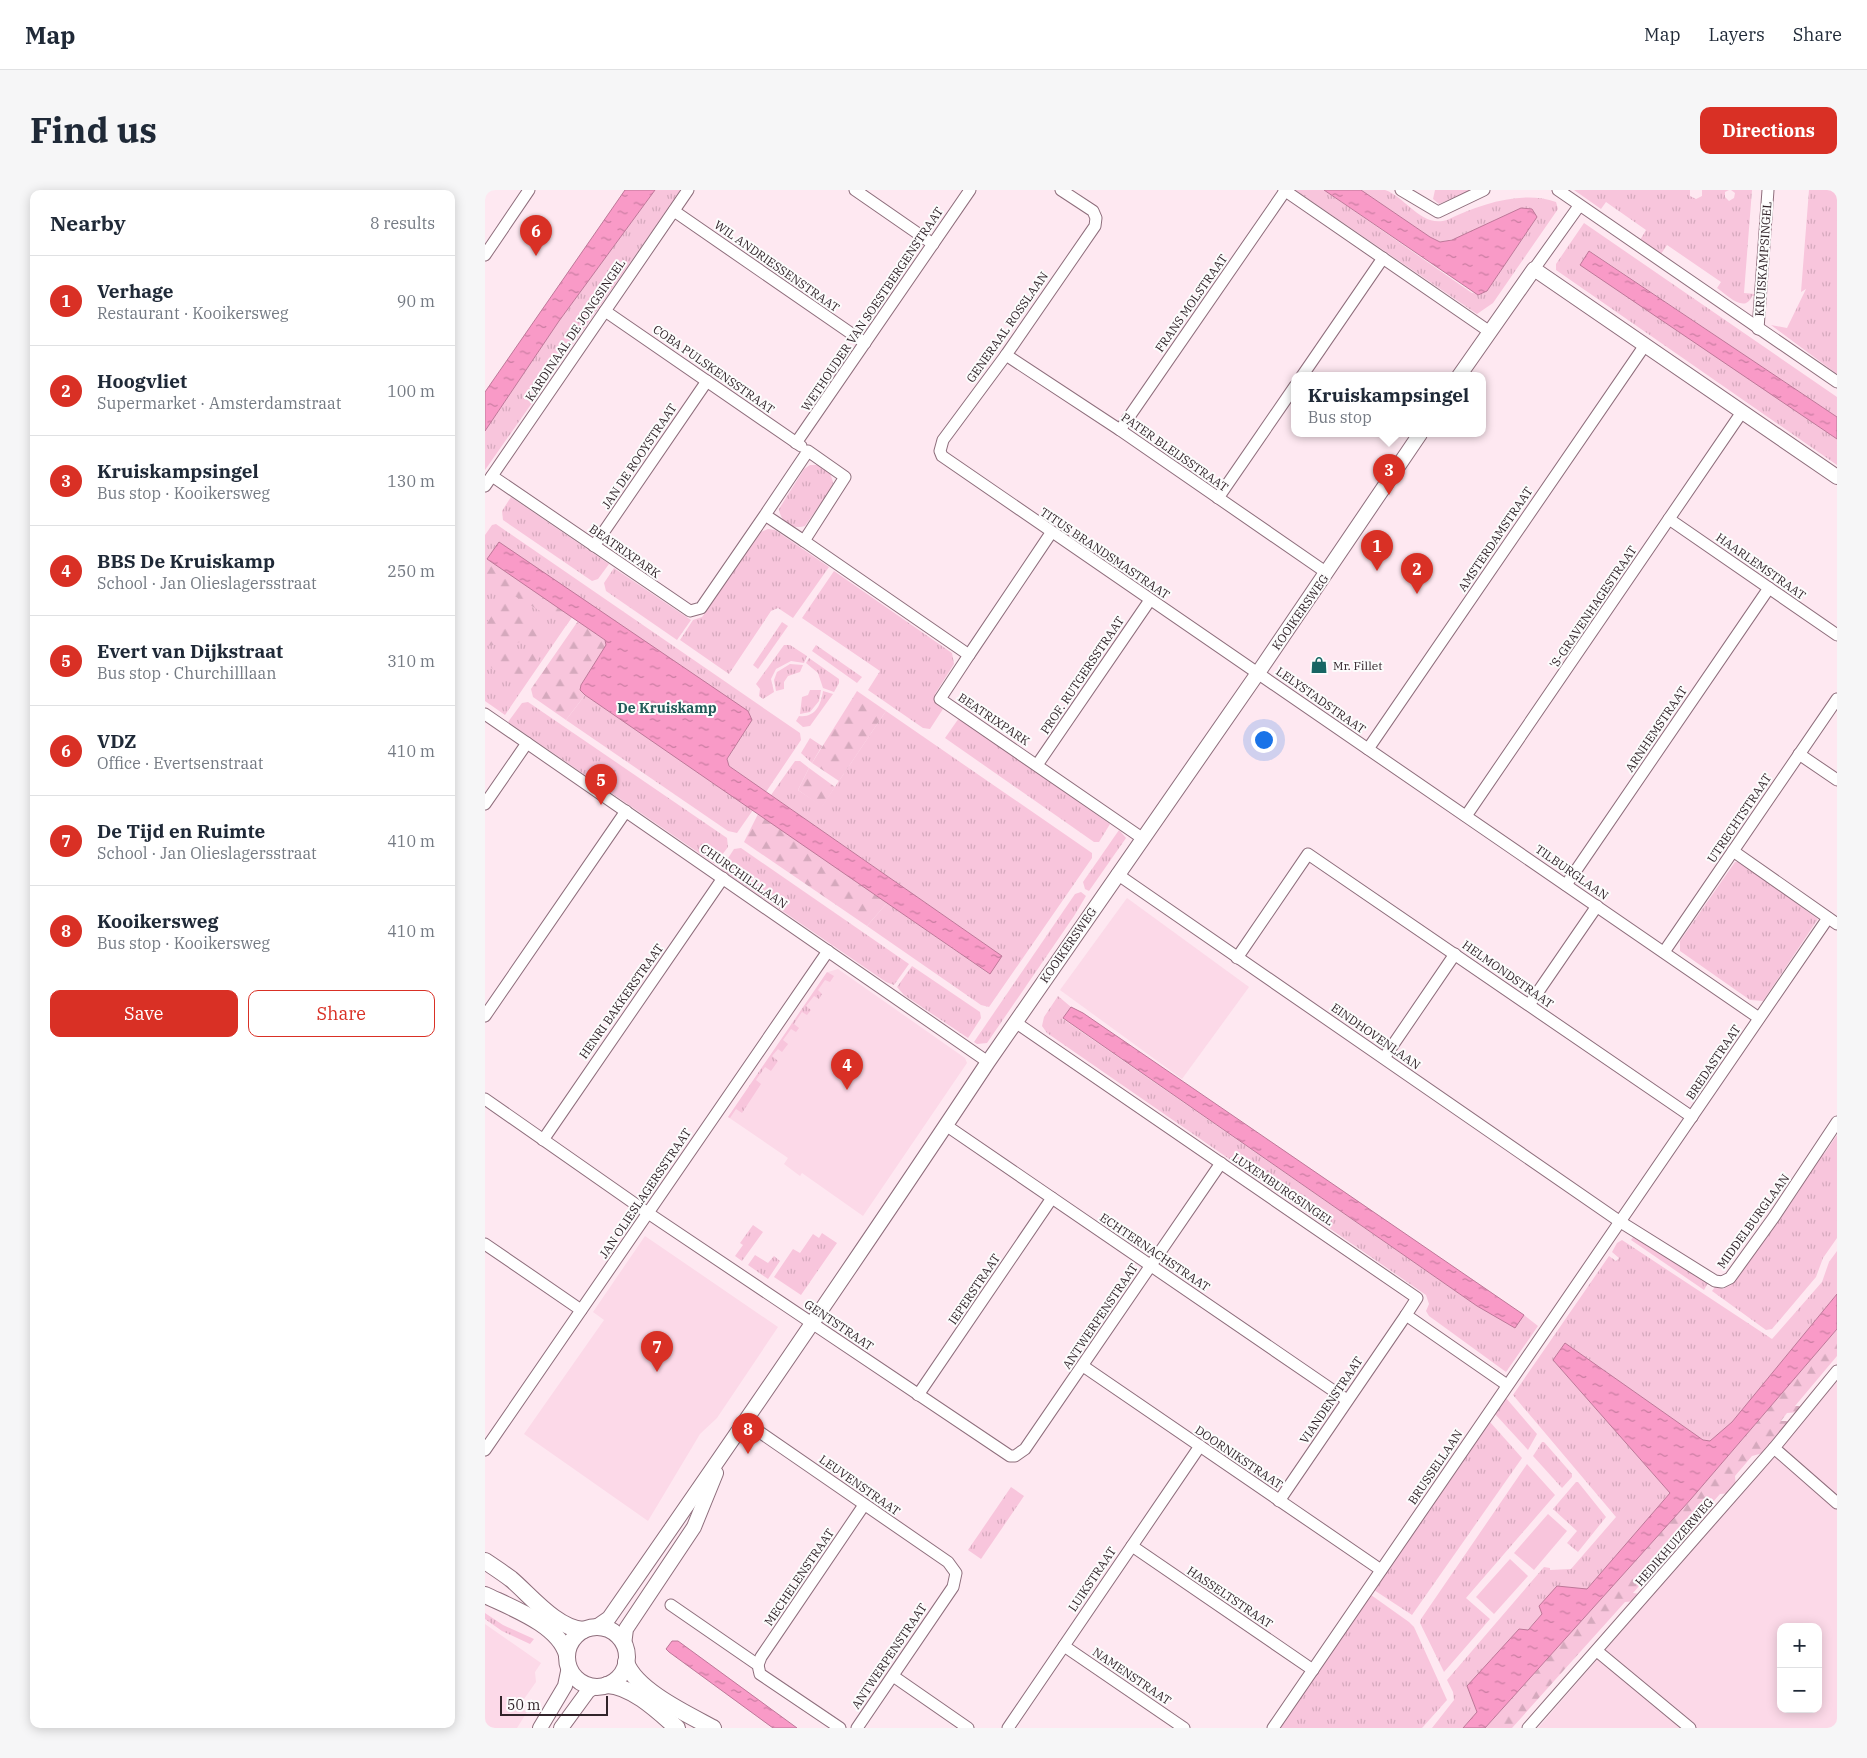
<!DOCTYPE html>
<meta charset="utf-8">
<style>
:root{--surface:#fff;--page:#f6f6f7;--text:#1f2937;--muted:#747a83;--line:#e0e1e3;--accent:#d93025}
body{margin:0;font-family:"IBM Plex Serif",serif;background:var(--page);color:var(--text)}
.controls{position:absolute;right:15px;bottom:15px;display:grid;overflow:hidden;border-radius:10px;box-shadow:0 2px 12px #0003}
.controls button{width:45px;height:45px;display:grid;place-items:center;padding:0;border:0;border-bottom:1px solid var(--line);background:var(--surface);color:var(--text);font:25px sans-serif}
.scale{position:absolute;left:15px;bottom:12px;width:108px;box-sizing:border-box;padding-left:5px;border:2px solid #31242a;border-top:0;font-size:14px;line-height:18px;white-space:nowrap;color:#31242a;-webkit-text-stroke:4px #fcfcfc;paint-order:stroke}
.you{position:absolute;left:778px;top:549px;width:18px;height:18px;margin:-12px;border:4px solid #fff;border-radius:50%;background:#1a73e8;box-shadow:0 0 0 8px #1a73e833}
.badge{display:grid;place-items:center;width:32px;height:32px;border-radius:50%;background:var(--accent);color:#fff;font-size:16px;font-weight:700}
.pin{position:absolute;translate:-50% -41px;filter:drop-shadow(0 1px 2px #0008)}
.pin::after{content:'';position:absolute;top:26px;width:18px;height:15px;background:inherit;clip-path:polygon(0 0,100% 0,50% 100%)}
.popup{position:absolute;left:806px;top:182px;width:195px;height:65px;box-sizing:border-box;display:grid;place-content:center;border-radius:10px;background:var(--surface);filter:drop-shadow(0 1px 4px #0005);font-size:16px;white-space:nowrap;color:var(--muted)}
.popup b{font-size:19px;color:var(--text)}
.popup::after{content:'';position:absolute;left:50%;top:100%;margin-left:-10px;border:10px solid transparent;border-top-color:var(--surface)}
.list{margin:0;padding:0;list-style:none}
h2{display:flex;justify-content:space-between;align-items:center;height:65px;margin:0;padding:0 20px;font-size:21px}
h2 small{font-size:16px;font-weight:400;color:var(--muted)}
.list li{display:grid;grid-template-columns:32px 1fr auto;gap:15px;align-items:center;box-sizing:border-box;height:90px;padding:0 20px;border-top:1px solid var(--line)}
.list b{display:block;font-size:19px;white-space:nowrap}
.list p{margin:0;font-size:16px;white-space:nowrap;color:var(--muted)}
.list em{font-size:16px;font-style:normal;color:var(--muted)}
.actions{display:flex;gap:10px;padding:15px 20px}
.actions a{flex:1;padding:11px 0;border:1px solid var(--accent);border-radius:10px;text-align:center;font-size:18px;color:var(--accent)}
.actions .main{background:var(--accent);color:#fff}
.map{position:relative;flex:none;width:1352px;height:1538px;overflow:hidden;border-radius:10px}
header{display:flex;align-items:center;gap:30px;box-sizing:border-box;height:70px;padding:0 25px;background:var(--surface);border-bottom:1px solid var(--line)}
header strong{font-size:24px}
nav{display:flex;gap:28px;margin-inline-start:auto;font-size:18px}
.intro{display:flex;align-items:center;justify-content:space-between;box-sizing:border-box;height:120px;padding:0 30px}
h1{margin:0;font-size:35px}
.button{padding:12px 22px;border-radius:10px;background:var(--accent);color:#fff;font-size:18px;font-weight:700}
main{display:flex;gap:30px;padding:0 30px}
aside{flex:1;background:var(--surface);border-radius:10px;box-shadow:0 2px 12px #0003}
.map>svg:first-child{display:block}
.built{fill:#fcd9e8;fill-rule:evenodd}
.grass{fill:url(#grass-tufts)}
.forest{fill:url(#forest-firs)}
.pitch{fill:#f8c5dc}
.water{fill:url(#water-ripples);stroke:#bd7798}
.lines{fill:none;stroke-linecap:round;stroke-linejoin:round}
.minor-casing{stroke:#8e6e7c;stroke-width:13}
.tertiary-casing{stroke:#8e6e7c;stroke-width:16}
.secondary-casing{stroke:#8e6e7c;stroke-width:18}
.minor{stroke:#fff;stroke-width:11}
.tertiary{stroke:#fff;stroke-width:14}
.secondary{stroke:#fff;stroke-width:16}
.labels{text-anchor:middle;dominant-baseline:central;stroke-width:4;stroke-linejoin:round;paint-order:stroke}
.street-label{font-size:12px;fill:#31242a;stroke:#fcfcfc}
.poi-label{font-size:12px;fill:#31242a;stroke:#fcfcfc;text-anchor:start}
.neighbourhood-label{font-size:14px;font-weight:bold;fill:#205b58;stroke:#fcfcfc}
</style>
<header>
<strong>Map</strong>
<nav><a>Map</a><a>Layers</a><a>Share</a></nav>
</header>
<div class="intro"><h1>Find us</h1><a class="button">Directions</a></div>
<main>
<aside>
<h2>Nearby<small>8 results</small></h2>
<ul class="list">
<li><span class="badge">1</span><div><b>Verhage</b><p>Restaurant · Kooikersweg</p></div><em>90 m</em></li>
<li><span class="badge">2</span><div><b>Hoogvliet</b><p>Supermarket · Amsterdamstraat</p></div><em>100 m</em></li>
<li><span class="badge">3</span><div><b>Kruiskampsingel</b><p>Bus stop · Kooikersweg</p></div><em>130 m</em></li>
<li><span class="badge">4</span><div><b>BBS De Kruiskamp</b><p>School · Jan Olieslagersstraat</p></div><em>250 m</em></li>
<li><span class="badge">5</span><div><b>Evert van Dijkstraat</b><p>Bus stop · Churchilllaan</p></div><em>310 m</em></li>
<li><span class="badge">6</span><div><b>VDZ</b><p>Office · Evertsenstraat</p></div><em>410 m</em></li>
<li><span class="badge">7</span><div><b>De Tijd en Ruimte</b><p>School · Jan Olieslagersstraat</p></div><em>410 m</em></li>
<li><span class="badge">8</span><div><b>Kooikersweg</b><p>Bus stop · Kooikersweg</p></div><em>410 m</em></li>
</ul>
<div class="actions"><a class="main">Save</a><a>Share</a></div>
</aside>
<div class="map">
<svg width="1352" height="1538" viewBox="0 0 1352 1538">
<defs>
<pattern id="grass-tufts" width="24" height="20" patternUnits="userSpaceOnUse" patternTransform="scale(1.25)"><rect width="24" height="20" fill="#f8c5dc"/><path d="M3 7l-1-3M5 7V3M7 7l1-3M15 17l-1-3M17 17v-4M19 17l1-3" fill="none" stroke="#d5a9bd"/></pattern>
<pattern id="forest-firs" width="22" height="20" patternUnits="userSpaceOnUse" patternTransform="scale(1.25)"><rect width="22" height="20" fill="#f8c5dc"/><path d="M5 1l3.5 6h-7zM16 11l3.5 6h-7z" fill="#d5a9bd"/></pattern>
<pattern id="water-ripples" width="26" height="14" patternUnits="userSpaceOnUse" patternTransform="scale(1.25)"><rect width="26" height="14" fill="#f99ac7"/><path d="M2 4q2-2 4 0t4 0M15 11q2-2 4 0t4 0" fill="none" stroke="#ca7da2"/></pattern>
</defs>
<rect width="100%" height="100%" fill="#fee8f1"/>
<g class="built">
<polygon points="642,708 764,797 697,889 575,800"/>
<polygon points="353,779 480,868 482,873 378,1026 317,983 315,986 299,974 303,968 243,927 343,782"/>
<polygon points="160,1046 293,1137 232,1228 215,1244 163,1331 39,1244 119,1130 108,1122"/>
<path d="M1352,1184V1538H1053L1209,1357ZM1296,1437H1333V1519H1296Z"/>
<polygon points="0,1434 56,1473 50,1482 51,1492 34,1516 42,1522 32,1538 0,1538"/>
</g>
<g class="grass">
<polygon points="170,0 196,0 0,280 0,241 74,131"/>
<path d="M810,0H839L987,103L996,104L1002,101L1051,29L955,52L945,47L876,0C883,0 893,0 900,0C921,7 936,38 962,30C995,14 1038,0 1071,12L1073,19L1008,113L992,124Z"/>
<polygon points="950,0 987,0 954,14 948,9"/>
<path d="M1089,0H1205V6L1211,9L1217,6V0H1244L1240,2V7L1244,11L1249,8L1250,3L1246,0H1267L1259,103L1270,104V106H1267C1260,124 1242,105 1232,98L1236,92L1182,55L1176,64L1155,50L1161,40L1121,12L1116,19Z"/>
<polygon points="1324,0 1352,0 1352,184 1286,135 1302,138 1321,99 1316,102"/>
<polygon points="1099,33 1352,207 1352,227 1105,61 1095,74 1352,249 1352,275 1071,80 1071,74"/>
<path d="M325,275H333L345,283L348,292L347,297L320,336C308,340 295,332 294,319L319,279Z"/>
<polygon points="26,307 124,374 113,389 107,391 18,330 17,321"/>
<polygon points="11,334 315,543 316,550 281,602 242,574 242,570 267,530 140,438 14,352 2,369 87,427 20,525 0,511 0,345 7,335"/>
<polygon points="283,339 290,340 344,377 308,428 293,418 286,421 244,484 195,450 208,430 217,427 276,342"/>
<polygon points="129,378 206,430 192,450 121,401 119,393"/>
<polygon points="349,381 467,463 469,474 450,504 452,514 458,519 445,539 438,538 383,500 395,481 317,428"/>
<polygon points="297,432 303,436 273,479 268,475"/>
<polygon points="299,455 305,455 322,466 319,473 306,471 291,479 286,489 289,502 278,509 274,506 275,499 271,494"/>
<polygon points="331,455 377,487 372,493 327,461"/>
<polygon points="324,468 354,489 354,493 349,502 338,498 333,483 321,473"/>
<polygon points="305,474 318,475 315,482 303,486 299,492 299,499 291,501 289,490 292,482"/>
<polygon points="325,500 336,500 334,511 325,522 315,524 317,507 323,505"/>
<path d="M338,501L348,504L325,536L318,537L311,531L314,526C330,528 336,515 338,501Z"/>
<polygon points="100,505 268,620 252,643 243,641 81,530"/>
<polygon points="43,512 242,648 243,657 230,674 23,532 37,513"/>
<polygon points="401,521 607,663 607,668 504,817 496,815 382,736 402,713 504,784 517,766 286,605 310,571 315,571 324,578 313,600 337,616"/>
<polygon points="474,528 625,634 614,652 609,652 460,548"/>
<polygon points="325,548 337,556 327,573 316,563"/>
<polygon points="634,640 641,648 604,701 600,699 598,692"/>
<polygon points="256,658 424,774 409,795 401,792 236,679 249,659"/>
<polygon points="1250,672 1255,672 1333,729 1278,811 1265,810 1195,761 1195,751"/>
<polygon points="596,702 601,706 589,726 502,853 492,854 489,852 590,704"/>
<polygon points="427,776 495,822 496,828 483,848 419,805 412,797"/>
<polygon points="342,782 349,786 345,792 340,790 333,800 337,804 334,809 329,806 321,816 326,820 322,825 317,822 309,834 314,838 311,842 306,839 298,850 303,854 297,862 293,859 287,866 293,871 286,881 280,877 271,890 276,894 257,923 251,919 245,928 243,927"/>
<polygon points="573,806 586,817 578,829 992,1116 1030,1138 1039,1125 1053,1136 1021,1182 944,1126 941,1121 944,1114 941,1105 562,843 557,836 559,827"/>
<polygon points="1352,945 1352,1048 1338,1068 1331,1087 1287,1139 1281,1140 1227,1101 1230,1097 1238,1099 1246,1095 1283,1040 1286,1042 1314,1001 1311,999 1336,962 1339,964"/>
<polygon points="268,1035 278,1042 257,1071 250,1066 258,1055 255,1053"/>
<polygon points="337,1043 352,1053 316,1105 289,1087 308,1059 315,1063 328,1044 334,1048"/>
<polygon points="1151,1043 1223,1093 1219,1100 1146,1050"/>
<polygon points="1137,1050 1287,1149 1337,1092 1344,1072 1352,1061 1352,1104 1247,1232 1225,1251 1218,1250 1080,1153 1068,1170 1185,1303 1102,1399 1057,1424 1042,1440 1034,1439 983,1496 992,1522 978,1538 947,1538 969,1510 968,1502 962,1490 1059,1377 1065,1378 1065,1380 1086,1379 1131,1327 1028,1205 1124,1066 1131,1071 1134,1068 1127,1062 1132,1053"/>
<polygon points="270,1065 283,1073 289,1066 295,1071 283,1089 263,1075"/>
<polygon points="1021,1208 1052,1244 1043,1260 1010,1224"/>
<polygon points="1005,1232 1037,1268 927,1425 889,1400"/>
<polygon points="1057,1252 1059,1252 1087,1284 1087,1287 1077,1298 1048,1266"/>
<polygon points="1042,1274 1070,1305 981,1408 1005,1429 959,1482 935,1433 936,1429"/>
<polygon points="1091,1292 1093,1292 1121,1327 1093,1362 1082,1353 1092,1341 1068,1319"/>
<polygon points="526,1297 539,1306 496,1369 483,1360"/>
<polygon points="886,1405 924,1432 929,1437 962,1510 937,1538 794,1538"/>
<polygon points="0,1423 18,1435 49,1449 45,1454 17,1441 0,1429"/>
</g>
<g class="forest">
<polygon points="0,369 87,427 81,436 0,389"/>
<polygon points="23,412 68,445 65,449 0,456 0,435 15,414"/>
<polygon points="93,431 120,450 121,455 96,495 95,500 100,505 81,530 48,507 46,499"/>
<polygon points="0,461 58,461 34,497 0,473"/>
<polygon points="372,501 401,521 354,591 327,573"/>
<polygon points="324,578 350,597 337,617 313,600"/>
<polygon points="273,624 402,713 382,736 259,652"/>
<polygon points="1352,1139 1352,1166 1310,1216 1318,1216 1315,1222 1302,1223 1296,1231 1304,1231 1278,1263 1267,1266 1250,1286 1251,1298 1247,1303 1235,1304 1148,1403 1155,1404 1151,1411 1140,1412 1027,1538 1000,1538 1206,1309"/>
</g>
<g class="pitch">
<polygon points="1063,1324 1082,1341 1049,1380 1029,1363"/>
<polygon points="1025,1369 1043,1386 1009,1424 991,1407"/>
</g>
<g class="water">
<polygon points="140,0 170,0 74,131 0,241 0,202"/>
<polygon points="839,0 876,0 945,47 955,52 967,50 1036,18 1047,19 1052,27 1002,101 993,105"/>
<polygon points="1104,61 1352,227 1352,249 1095,75"/>
<polygon points="14,352 263,521 267,530 242,569 244,576 517,766 505,784 100,505 95,500 96,495 121,455 120,450 2,369"/>
<polygon points="586,817 598,823 1039,1125 1030,1138 992,1116 578,828"/>
<polygon points="1352,1104 1352,1139 1206,1309 1000,1538 978,1538 992,1522 982,1496 1034,1439 1043,1440 1057,1424 1054,1416 1072,1396 1102,1399 1185,1303 1068,1170 1080,1153 1218,1250 1225,1251 1247,1232"/>
<polygon points="187,1451 193,1451 312,1538 288,1538 184,1462 181,1459"/>
</g>
<g class="lines">
<g class="minor-casing">
<g id="minor">
<polyline points="370,0 448,54"/>
<polyline points="576,0 608,21 611,28 610,36 521,165 458,250 455,261 457,266 1274,828"/>
<polyline points="799,0 1005,142"/>
<polyline points="916,0 953,22 999,0"/>
<polyline points="1073,0 1352,192"/>
<polyline points="189,21 380,153"/>
<polyline points="0,65 44,0"/>
<polyline points="1049,79 1094,16"/>
<polyline points="120,121 316,256"/>
<polyline points="1273,139 1283,0"/>
<polyline points="521,165 635,240 842,383"/>
<polyline points="817,186 898,68"/>
<polyline points="635,240 800,1"/>
<polyline points="311,253 485,0"/>
<polyline points="7,286 205,421 216,418 280,325 319,351 360,287 323,261 280,325"/>
<polyline points="0,296 203,0"/>
<polyline points="733,308 810,196"/>
<polyline points="1184,329 1352,445"/>
<polyline points="319,351 484,465 455,509 657,648"/>
<polyline points="109,356 222,191"/>
<polyline points="484,465 566,343"/>
<polyline points="0,524 503,872"/>
<polyline points="883,559 1160,155"/>
<polyline points="1314,564 1352,590"/>
<polyline points="552,575 665,410"/>
<polyline points="0,614 42,553"/>
<polyline points="981,626 1257,222"/>
<polyline points="1248,661 1352,734"/>
<polyline points="632,684 1134,1031 1230,1091 1237,1092 1245,1088 1289,1027 1352,932"/>
<polyline points="1081,695 1284,398"/>
<polyline points="1179,762 1352,509"/>
<polyline points="752,768 823,664 1207,927"/>
<polyline points="1044,815 1112,716"/>
<polyline points="0,826 141,621"/>
<polyline points="530,832 932,1108 921,1125 1022,1195"/>
<polyline points="899,868 970,764"/>
<polyline points="0,909 163,1023 525,1266 530,1266 540,1259 736,973"/>
<polyline points="462,936 862,1210"/>
<polyline points="58,950 238,688"/>
<polyline points="0,1054 96,1120"/>
<polyline points="598,1176 896,1380"/>
<polyline points="433,1205 567,1008"/>
<polyline points="260,1232 463,1372 471,1383 468,1397 372,1538"/>
<polyline points="1289,1258 1352,1313"/>
<polyline points="0,1260 343,761"/>
<polyline points="794,1311 921,1125"/>
<polyline points="647,1356 828,1480"/>
<polyline points="186,1415 273,1475 275,1484 355,1538"/>
<polyline points="579,1456 699,1538"/>
<polyline points="1112,1461 1205,1538"/>
<polyline points="273,1475 276,1467 379,1315"/>
<polyline points="408,1486 483,1538"/>
<polyline points="523,1538 715,1256"/>
<polyline points="788,1538 1343,728"/>
<polyline points="1043,1538 1289,1258 1352,1181"/>
</g>
</g>
<g class="tertiary-casing">
<g id="tertiary">
<polyline points="974,186 1049,79 1352,287"/>
<path d="M111,1437L124,1428C252,1244 379,1059 503,872L773,483L935,244"/>
<polyline points="139,1455 141,1439 209,1337 231,1283"/>
<polyline points="55,1538 80,1496 84,1477"/>
<polyline points="76,1538 103,1501 111,1496"/>
</g>
</g>
<g class="secondary-casing">
<g id="secondary">
<path d="M0,1371C9,1377 18,1383 26,1389C45,1405 72,1439 99,1440"/>
<path d="M0,1405C27,1418 74,1435 82,1465"/>
<circle cx="112" cy="1467" r="30"/>
<path d="M141,1472C150,1500 204,1525 228,1538"/>
<path d="M122,1495C147,1496 174,1522 192,1538"/>
</g>
</g>
<use href="#minor" class="minor"/>
<use href="#tertiary" class="tertiary"/>
<use href="#secondary" class="secondary"/>
</g>
<defs>
<g id="shop-bare" transform="scale(1.35)"><path d="M-5-2.5h2.3a2.7 3.5 0 0 1 5.4 0H5L5.5 6h-11ZM-1.5-2.5h3a1.5 2.3 0 0 0-3 0Z" fill="#176563" stroke="#fcfcfc" stroke-width="2.5" paint-order="stroke"/></g>
</defs>
<g fill-rule="evenodd">
<use href="#shop-bare" x="834" y="475"/>
</g>
<g class="labels">
<g class="street-label">
<text transform="translate(1278 69) rotate(-86)">KRUISKAMPSINGEL</text>
<text transform="translate(292 76) rotate(35)">WIL ANDRIESSENSTRAAT</text>
<text transform="translate(706 113) rotate(-55)">FRANS MOLSTRAAT</text>
<text transform="translate(387 119) rotate(-56)">WETHOUDER VAN SOESTBERGENSTRAAT</text>
<text transform="translate(522 137) rotate(-55)">GENERAAL ROSSLAAN</text>
<text transform="translate(90 140) rotate(-56)">KARDINAAL DE JONGSINGEL</text>
<text transform="translate(229 179) rotate(35)">COBA PULSKENSSTRAAT</text>
<text transform="translate(690 262) rotate(35)">PATER BLEIJSSTRAAT</text>
<text transform="translate(154 266) rotate(-56)">JAN DE ROOYSTRAAT</text>
<text transform="translate(1010 349) rotate(-56)">AMSTERDAMSTRAAT</text>
<text transform="translate(140 361) rotate(35)">BEATRIXPARK</text>
<text transform="translate(620 363) rotate(34)">TITUS BRANDSMASTRAAT</text>
<text transform="translate(1276 376) rotate(35)">HAARLEMSTRAAT</text>
<text transform="translate(1108 417) rotate(-56)">'S-GRAVENHAGESTRAAT</text>
<text transform="translate(815 422) rotate(-55)">KOOIKERSWEG</text>
<text transform="translate(597 485) rotate(-56)">PROF. RUTGERSSTRAAT</text>
<text transform="translate(836 510) rotate(35)">LELYSTADSTRAAT</text>
<text transform="translate(509 529) rotate(34)">BEATRIXPARK</text>
<text transform="translate(1171 539) rotate(-56)">ARNHEMSTRAAT</text>
<text transform="translate(1254 628) rotate(-56)">UTRECHTSTRAAT</text>
<text transform="translate(1087 682) rotate(35)">TILBURGLAAN</text>
<text transform="translate(259 686) rotate(35)">CHURCHILLLAAN</text>
<text transform="translate(583 755) rotate(-55)">KOOIKERSWEG</text>
<text transform="translate(1023 784) rotate(35)">HELMONDSTRAAT</text>
<text transform="translate(136 811) rotate(-55)">HENRI BAKKERSTRAAT</text>
<text transform="translate(891 846) rotate(35)">EINDHOVENLAAN</text>
<text transform="translate(1228 872) rotate(-56)">BREDASTRAAT</text>
<text transform="translate(798 999) rotate(34)">LUXEMBURGSINGEL</text>
<text transform="translate(160 1003) rotate(-56)">JAN OLIESLAGERSSTRAAT</text>
<text transform="translate(1268 1031) rotate(-54)">MIDDELBURGLAAN</text>
<text transform="translate(670 1062) rotate(34)">ECHTERNACHSTRAAT</text>
<text transform="translate(489 1099) rotate(-56)">IEPERSTRAAT</text>
<text transform="translate(615 1126) rotate(-56)">ANTWERPENSTRAAT</text>
<text transform="translate(354 1135) rotate(34)">GENTSTRAAT</text>
<text transform="translate(846 1210) rotate(-56)">VIANDENSTRAAT</text>
<text transform="translate(754 1267) rotate(34)">DOORNIKSTRAAT</text>
<text transform="translate(950 1277) rotate(-56)">BRUSSELLAAN</text>
<text transform="translate(375 1295) rotate(35)">LEUVENSTRAAT</text>
<text transform="translate(1189 1352) rotate(-49)">HEDIKHUIZERWEG</text>
<text transform="translate(314 1387) rotate(-56)">MECHELENSTRAAT</text>
<text transform="translate(607 1389) rotate(-56)">LUIKSTRAAT</text>
<text transform="translate(745 1407) rotate(34)">HASSELTSTRAAT</text>
<text transform="translate(404 1466) rotate(-56)">ANTWERPENSTRAAT</text>
<text transform="translate(647 1486) rotate(34)">NAMENSTRAAT</text>
</g>
<g class="poi-label">
<text x="848" y="475">Mr. Fillet</text>
</g>
<g class="neighbourhood-label">
<text x="182" y="518">De Kruiskamp</text>
</g>
</g>
</svg>
<div class="controls">
<button>+</button>
<button>−</button>
</div>
<div class="scale">50 m</div>
<div class="you"></div>
<div class="pin badge" style="left:892px;top:381px">1</div>
<div class="pin badge" style="left:932px;top:404px">2</div>
<div class="pin badge" style="left:904px;top:305px">3</div>
<div class="popup"><b>Kruiskampsingel</b>Bus stop</div>
<div class="pin badge" style="left:362px;top:900px">4</div>
<div class="pin badge" style="left:116px;top:615px">5</div>
<div class="pin badge" style="left:51px;top:66px">6</div>
<div class="pin badge" style="left:172px;top:1182px">7</div>
<div class="pin badge" style="left:263px;top:1264px">8</div>
</div>
</main>
